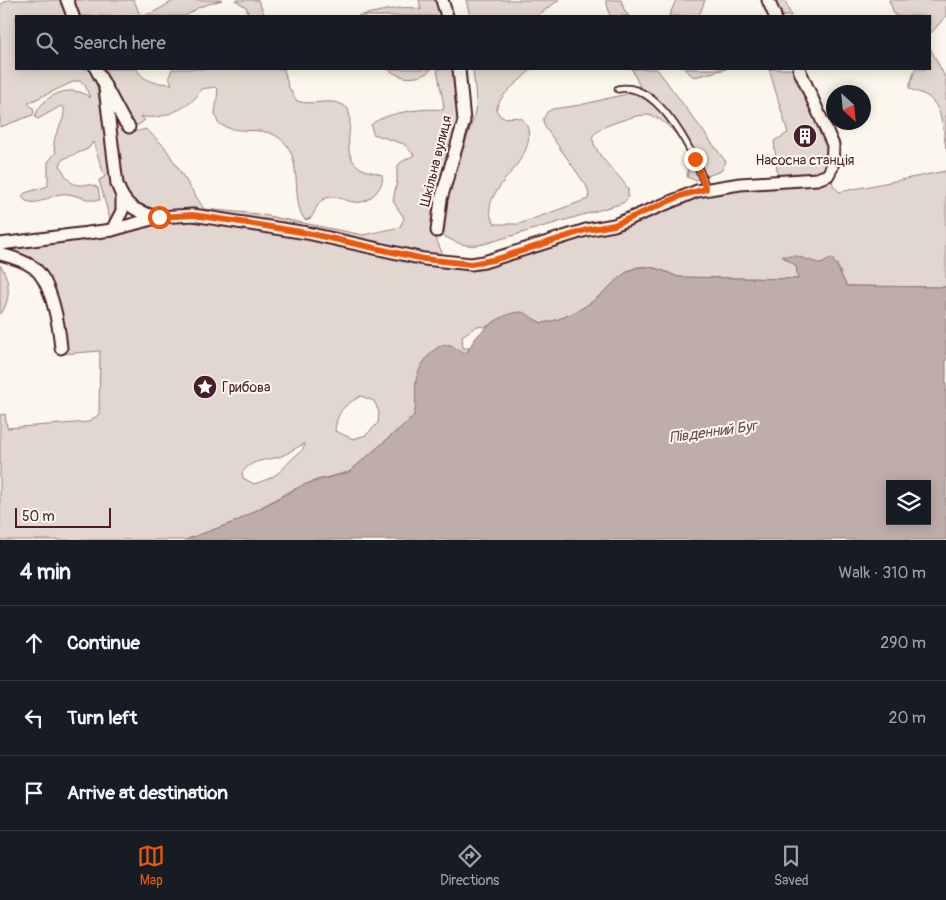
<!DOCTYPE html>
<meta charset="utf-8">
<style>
:root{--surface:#171b24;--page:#20242c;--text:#f1f3f6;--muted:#9ea1a6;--line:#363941;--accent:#ea580c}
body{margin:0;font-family:Pangolin,sans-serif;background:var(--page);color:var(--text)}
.controls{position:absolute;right:15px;bottom:15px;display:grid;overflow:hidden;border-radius:0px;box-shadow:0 2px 12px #0003}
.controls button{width:45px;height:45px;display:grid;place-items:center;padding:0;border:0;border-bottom:1px solid var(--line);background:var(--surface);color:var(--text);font:25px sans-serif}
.compass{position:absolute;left:826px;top:85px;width:45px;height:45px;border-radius:50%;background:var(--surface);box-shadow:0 2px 12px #0003;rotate:153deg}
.scale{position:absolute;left:15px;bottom:12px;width:96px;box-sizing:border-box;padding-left:5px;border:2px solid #4a1f2b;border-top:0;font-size:14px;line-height:18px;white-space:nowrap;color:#4a1f2b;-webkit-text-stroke:4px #fbf7ec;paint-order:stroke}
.stop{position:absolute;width:15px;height:15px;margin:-11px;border:4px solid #ea580c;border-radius:50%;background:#fff}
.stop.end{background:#ea580c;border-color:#fff;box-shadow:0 1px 5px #0008}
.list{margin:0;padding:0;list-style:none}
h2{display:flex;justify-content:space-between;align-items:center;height:65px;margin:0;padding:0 20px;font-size:21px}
h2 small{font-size:16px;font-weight:400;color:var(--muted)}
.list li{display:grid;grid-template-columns:32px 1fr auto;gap:15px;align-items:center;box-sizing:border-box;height:75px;padding:0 20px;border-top:1px solid var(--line)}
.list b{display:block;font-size:19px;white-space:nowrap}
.list em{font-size:16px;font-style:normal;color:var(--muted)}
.icon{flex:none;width:28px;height:28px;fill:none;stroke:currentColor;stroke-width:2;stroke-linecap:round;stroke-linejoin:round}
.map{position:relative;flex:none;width:946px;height:540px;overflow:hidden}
.search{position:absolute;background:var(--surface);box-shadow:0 2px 12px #0003;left:15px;right:15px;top:15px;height:55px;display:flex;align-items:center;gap:12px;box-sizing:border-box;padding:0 18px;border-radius:0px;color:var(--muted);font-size:19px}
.sheet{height:290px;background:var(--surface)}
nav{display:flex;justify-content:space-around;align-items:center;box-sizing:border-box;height:70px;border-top:1px solid var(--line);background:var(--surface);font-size:14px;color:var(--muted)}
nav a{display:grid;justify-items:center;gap:2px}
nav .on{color:var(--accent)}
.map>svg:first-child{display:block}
.green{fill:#e2d7d0;stroke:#967b7e;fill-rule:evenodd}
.water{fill:#bfadaa;stroke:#907477;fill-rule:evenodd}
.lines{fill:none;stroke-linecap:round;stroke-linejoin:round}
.service-casing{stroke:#4a1f2b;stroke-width:9}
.minor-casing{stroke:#4a1f2b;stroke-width:15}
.service{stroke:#fbf7ec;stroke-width:5.5}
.minor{stroke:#fbf7ec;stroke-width:11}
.route{stroke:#ea580c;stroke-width:6}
.labels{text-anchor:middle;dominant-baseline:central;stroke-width:4;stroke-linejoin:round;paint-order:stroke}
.poi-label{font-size:14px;fill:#4a1f2b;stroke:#fbf7ec}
.street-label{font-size:14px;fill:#4a1f2b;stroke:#fbf7ec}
.water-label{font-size:15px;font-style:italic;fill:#6d4a51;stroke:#fbf7ec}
</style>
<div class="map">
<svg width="946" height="540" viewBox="0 0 946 540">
<rect width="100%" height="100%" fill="#fbf7ec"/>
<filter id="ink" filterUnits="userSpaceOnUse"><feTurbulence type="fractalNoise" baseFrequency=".02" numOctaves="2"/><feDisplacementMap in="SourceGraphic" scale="10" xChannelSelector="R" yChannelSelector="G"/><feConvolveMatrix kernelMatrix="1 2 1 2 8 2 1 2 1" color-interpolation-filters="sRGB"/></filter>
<g filter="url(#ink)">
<g class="green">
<path d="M8,0H62L68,16H16V69H91L96,80L113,187L120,202L111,223L99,180L105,177L93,142L88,149L63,159L60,165C75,199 83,177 98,188L100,200C86,202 74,192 60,194C48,196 39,206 26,201L22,196L25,193L48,186V162L56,152C48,137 66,125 64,108L61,106L38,119L35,117C41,95 73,82 90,98L85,85L81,81H75L28,103L34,109L33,115L0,127V5Z"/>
<polygon points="70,0 134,0 139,13 143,16 152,13 175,0 222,0 199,7 186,16 76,16"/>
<polygon points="235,0 258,0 265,16 249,16 246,7"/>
<path d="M419,0H437L442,16H358C373,13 409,3 421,10Z"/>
<polygon points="466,0 559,0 537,16 470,16"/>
<polygon points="606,0 621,0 625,12 629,16 610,16"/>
<polygon points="676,0 705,0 699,16 669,16"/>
<polygon points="771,0 785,0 791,16 778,16"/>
<polygon points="889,0 946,0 946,16 930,34 930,16 895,16"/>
<path d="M930,48L946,79V148C943,130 943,107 927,96C921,92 914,92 909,88L915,69H930Z"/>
<path d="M100,69H137C144,83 158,83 172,84L169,77L172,69H284L288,86L297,101C314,107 335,95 348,109C355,128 338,155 362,169C368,172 375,172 382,175C383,181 382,185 378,190C357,217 342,190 324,199C317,203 315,212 311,218L305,220C289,200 306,155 278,137C260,125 236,136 218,123L215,114L218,90L215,87L201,89C195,107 158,122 140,116L145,120L138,125C124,122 107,82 100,69Z"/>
<path d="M388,69H432C418,81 402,80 388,69Z"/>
<path d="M437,69H453L458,123L432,230L444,257L138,208L121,186L111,118L116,121L114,117L119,118C129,132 129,134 146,129L164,146L204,209L258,214L363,235L400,227L404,218L393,201L397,181V168L400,163L414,155L404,144L373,134L371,125C382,113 427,107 443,110L444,106Z"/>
<path d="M473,69H531C520,83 501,91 496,110L501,117C507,119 515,116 520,118C524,119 526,123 527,126C540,164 471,192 495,224H519L588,199L589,193L586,185L545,127L543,120L547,112L553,109L580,105L635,92L640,87L632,69H657L726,162L721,171L695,180L687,177C688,171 689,163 688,157C685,141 663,115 646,115C638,115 629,118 623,120C611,124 600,127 592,137C597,160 617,170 628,189V198L623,203L484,244C468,247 459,245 444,236C435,206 469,143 475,111C477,97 474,82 473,69Z"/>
<polygon points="684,69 726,69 694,77"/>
<polygon points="769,69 796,69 830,142 826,169 821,174 778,178 774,141 788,133"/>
<path d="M946,171V287L846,286L837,264H821L783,257L796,266L798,279L678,277C632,255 630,270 598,297C584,309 560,321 542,323L532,318L497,321L485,327L477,326L462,336L463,348H470L464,354C458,352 452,347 446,346C433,343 417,371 416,382C415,394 418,406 413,417L349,472L316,480L288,492L237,521L185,540H0V415L5,414L7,428L89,422L99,414L100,351L61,354L63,348L47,281L0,252L15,238L82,228L186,220L228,223L473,266L698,193L832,178L833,185L839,192ZM361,396L374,401L379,412L378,423L366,435L353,439L335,431C337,411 344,405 361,396ZM305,444C303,452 298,453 293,458C278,474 276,477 254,484L243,478L242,473C253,457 268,462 284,455C291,452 297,446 305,444Z"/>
<path d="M0,265C10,278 12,301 0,314Z"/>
</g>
<path class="water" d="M782,256H796L821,264L832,258L847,286L946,287V540H185L237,521L303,485L349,472L413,417C418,406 414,394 416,382C417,368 434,341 451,345C456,347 459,352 464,353L469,350C473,334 504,311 521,312C529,313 534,321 542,323C560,321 584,309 598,297C630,270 632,256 678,277L798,279L796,266ZM890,484H927V521H890Z"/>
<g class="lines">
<g class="service-casing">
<path id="service" d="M618,89C659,80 697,157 706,189"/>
</g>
<g class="minor-casing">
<g id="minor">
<polyline points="67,0 73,16"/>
<polyline points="442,0 447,16"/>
<polyline points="768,0 775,16"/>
<polyline points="96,69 124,121 129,127"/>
<path d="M105,88L117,184C125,207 135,211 157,217"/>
<polyline points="112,230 122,211 122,199"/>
<polyline points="437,231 441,199 464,121 459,69"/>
<polyline points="0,244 112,230 159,217 193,215 307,233 424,259 471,264 484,262 586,230 614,225 697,191 740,184 817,179 828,175 832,167 833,145 799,69"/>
<path d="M0,254C12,257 23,260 33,267C52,281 59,326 61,348"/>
</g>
</g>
<use href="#service" class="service"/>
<use href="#minor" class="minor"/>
</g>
</g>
<g class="lines" filter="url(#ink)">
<polyline class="route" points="159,217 193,215 247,223 307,233 424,259 471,264 497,259 586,230 614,225 683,195 706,189 695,159"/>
</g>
<defs>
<g id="building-disc" transform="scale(1.25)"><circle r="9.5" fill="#4a1f2b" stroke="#fbf7ec"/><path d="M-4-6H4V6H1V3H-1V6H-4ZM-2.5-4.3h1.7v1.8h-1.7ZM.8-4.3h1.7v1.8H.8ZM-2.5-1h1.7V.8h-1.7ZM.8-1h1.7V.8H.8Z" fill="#fff"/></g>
<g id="sight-disc" transform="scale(1.25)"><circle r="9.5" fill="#4a1f2b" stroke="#fbf7ec"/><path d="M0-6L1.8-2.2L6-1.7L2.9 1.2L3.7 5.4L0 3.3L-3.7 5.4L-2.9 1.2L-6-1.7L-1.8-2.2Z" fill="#fff"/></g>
</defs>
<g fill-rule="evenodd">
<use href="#building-disc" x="805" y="136"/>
<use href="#sight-disc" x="205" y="387"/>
</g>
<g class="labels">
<g class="poi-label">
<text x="805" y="160">Насосна станція</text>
<text x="222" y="387" text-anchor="start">Грибова</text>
</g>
<g class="street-label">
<text transform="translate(436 161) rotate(-76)">Шкільна вулиця</text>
</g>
<g class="water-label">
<text transform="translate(713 432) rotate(-8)">Південний Буг</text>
</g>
</g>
</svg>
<div class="controls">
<button><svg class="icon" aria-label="layers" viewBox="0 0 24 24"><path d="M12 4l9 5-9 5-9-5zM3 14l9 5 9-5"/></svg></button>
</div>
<svg class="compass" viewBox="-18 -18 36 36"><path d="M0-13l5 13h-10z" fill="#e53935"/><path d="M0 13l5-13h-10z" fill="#9ea1a6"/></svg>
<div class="scale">50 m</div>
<div class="stop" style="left:159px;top:217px"></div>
<div class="stop end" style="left:695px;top:159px"></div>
<div class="search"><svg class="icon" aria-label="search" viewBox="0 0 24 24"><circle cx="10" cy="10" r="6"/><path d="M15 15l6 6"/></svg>Search here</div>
</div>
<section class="sheet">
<h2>4 min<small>Walk · 310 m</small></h2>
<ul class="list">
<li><svg class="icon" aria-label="ahead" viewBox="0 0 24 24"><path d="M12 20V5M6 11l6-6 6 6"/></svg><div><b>Continue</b></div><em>290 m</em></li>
<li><svg class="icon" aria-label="left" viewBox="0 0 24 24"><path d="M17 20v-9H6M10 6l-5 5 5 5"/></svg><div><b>Turn left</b></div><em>20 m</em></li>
<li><svg class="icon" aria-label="arrive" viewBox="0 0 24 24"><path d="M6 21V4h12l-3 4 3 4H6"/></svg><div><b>Arrive at destination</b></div></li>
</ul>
</section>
<nav>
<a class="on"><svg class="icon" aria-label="map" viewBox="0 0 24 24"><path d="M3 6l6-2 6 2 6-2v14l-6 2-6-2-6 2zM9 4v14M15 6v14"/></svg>Map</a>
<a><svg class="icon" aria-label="directions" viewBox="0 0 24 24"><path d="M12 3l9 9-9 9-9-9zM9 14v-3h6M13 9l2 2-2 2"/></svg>Directions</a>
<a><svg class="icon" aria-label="saved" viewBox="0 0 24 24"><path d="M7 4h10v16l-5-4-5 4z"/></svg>Saved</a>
</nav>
